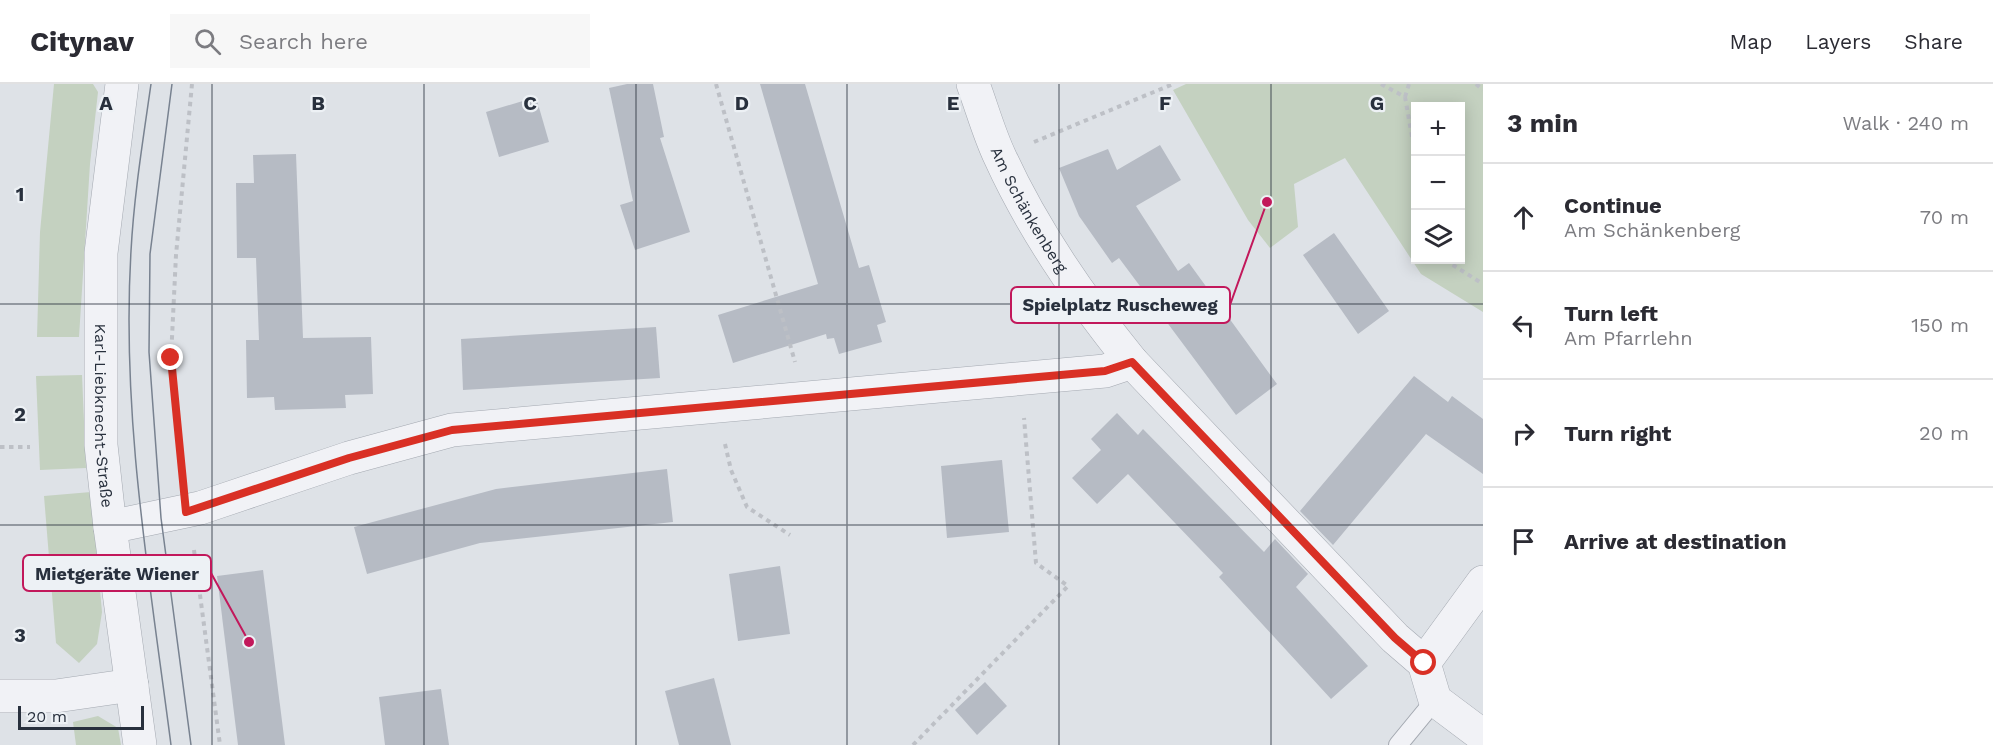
<!DOCTYPE html>
<meta charset="utf-8">
<style>
:root{--surface:#fff;--page:#f7f7f7;--text:#2b2b33;--muted:#7c7c81;--line:#e1e1e2}
body{margin:0;font-family:"Work Sans",sans-serif;background:var(--page);color:var(--text)}
.controls{position:absolute;right:18px;top:18px;display:grid;overflow:hidden;border-radius:0px;box-shadow:0 3px 15px #0003}
.controls button{width:54px;height:54px;display:grid;place-items:center;padding:0;border:0;border-bottom:2px solid var(--line);background:var(--surface);color:var(--text);font:30px sans-serif}
.scale{position:absolute;left:18px;bottom:15px;width:126px;box-sizing:border-box;padding-left:6px;border:3px solid #28303d;border-top:0;font-size:16px;line-height:21px;white-space:nowrap;color:#28303d;-webkit-text-stroke:4px #edf1f5;paint-order:stroke}
.stop{position:absolute;width:18px;height:18px;margin:-14px;border:4px solid #d93025;border-radius:50%;background:#fff}
.stop.end{background:#d93025;border-color:#fff;box-shadow:0 2px 6px #0008}
.list{margin:0;padding:0;list-style:none}
h2{display:flex;justify-content:space-between;align-items:center;height:78px;margin:0;padding:0 24px;font-size:26px}
h2 small{font-size:20px;font-weight:400;color:var(--muted)}
.list li{display:grid;grid-template-columns:39px 1fr auto;gap:18px;align-items:center;box-sizing:border-box;height:108px;padding:0 24px;border-top:2px solid var(--line)}
.list b{display:block;font-size:22px;white-space:nowrap}
.list p{margin:0;font-size:20px;white-space:nowrap;color:var(--muted)}
.list em{font-size:20px;font-style:normal;color:var(--muted)}
.icon{flex:none;width:33px;height:33px;fill:none;stroke:currentColor;stroke-width:2;stroke-linecap:round;stroke-linejoin:round}
.map{position:relative;flex:none;width:1483px;height:661px;overflow:hidden}
header{display:flex;align-items:center;gap:36px;box-sizing:border-box;height:84px;padding:0 30px;background:var(--surface);border-bottom:2px solid var(--line)}
header strong{font-size:28px}
nav{display:flex;gap:33px;margin-inline-start:auto;font-size:21px}
.search{width:420px;height:54px;background:var(--page);display:flex;align-items:center;gap:15px;box-sizing:border-box;padding:0 21px;border-radius:0px;color:var(--muted);font-size:22px}
main{display:flex}
aside{flex:1;background:var(--surface)}
.map>svg:first-child{display:block}
.green{fill:#c4d1c0;fill-rule:evenodd}
.building{fill:#b6bbc4}
.lines{fill:none;stroke-linecap:round;stroke-linejoin:round}
.service-casing{stroke:#a4a9b1;stroke-width:20}
.minor-casing{stroke:#a4a9b1;stroke-width:34}
.tertiary-casing{stroke:#a4a9b1;stroke-width:34}
.path{stroke:#bdc0c6;stroke-width:4;stroke-dasharray:4.5 4.5;stroke-linecap:butt}
.service{stroke:#f1f2f6;stroke-width:18}
.minor{stroke:#f1f2f6;stroke-width:33}
.tertiary{stroke:#f1f2f6;stroke-width:33}
.tram{stroke:#788290;stroke-width:1.5}
.route{stroke:#d93025;stroke-width:8}
.grid{fill:none;stroke:#28303d;stroke-width:1.5;stroke-opacity:0.55}
.labels{text-anchor:middle;dominant-baseline:central;stroke-width:4.5;stroke-linejoin:round;paint-order:stroke}
.street-label{font-size:16px;fill:#28303d;stroke:#edf1f5}
.grid-label{font-size:20px;text-anchor:middle;font-weight:bold;fill:#28303d;stroke:#edf1f5;stroke-width:4.5;stroke-linejoin:round;paint-order:stroke}
.leader{fill:none;stroke:#c2185b;stroke-width:2}
.callout-dot{fill:#c2185b;stroke:#edf1f5;stroke-width:2}
.callout{fill:#edf1f5;stroke:#c2185b;stroke-width:2}
.callout-label{font-size:18px;text-anchor:middle;font-weight:bold;fill:#28303d}
</style>
<header>
<strong>Citynav</strong>
<div class="search"><svg class="icon" aria-label="search" viewBox="0 0 24 24"><circle cx="10" cy="10" r="6"/><path d="M15 15l6 6"/></svg>Search here</div>
<nav><a>Map</a><a>Layers</a><a>Share</a></nav>
</header>
<main>
<div class="map">
<svg width="1483" height="661" viewBox="0 0 1483 661">
<rect width="100%" height="100%" fill="#dee2e7"/>
<g class="green">
<polygon points="54,0 93,0 98,8 90,80 79,253 37,253 40,148"/>
<path d="M1186,0H1483V228L1421,190L1345,74L1294,100L1298,143L1270,164L1248,136L1173,6ZM1416,22H1460V176H1416Z"/>
<polygon points="82,291 86,384 40,386 36,292"/>
<polygon points="91,408 102,528 97,560 79,579 56,559 44,412"/>
<polygon points="98,632 118,644 121,661 76,661 73,638"/>
</g>
<g class="building">
<polygon points="627,0 653,0 664,53 660,54 690,148 635,166 620,121 633,117 609,4"/>
<polygon points="760,0 805,0 859,184 869,181 886,238 877,241 882,258 839,270 834,254 827,255 826,250 733,279 718,231 818,200"/>
<polygon points="536,13 549,58 499,73 486,28"/>
<polygon points="1160,61 1181,96 1136,122 1178,187 1189,179 1277,300 1236,331 1119,174 1112,179 1079,132 1059,84 1108,65 1117,86"/>
<polygon points="296,70 303,254 371,253 373,310 345,311 346,324 275,326 274,313 247,314 246,256 259,256 256,174 237,174 236,99 254,99 253,71"/>
<polygon points="1334,149 1389,227 1358,250 1303,171"/>
<polygon points="656,243 660,294 463,306 461,255"/>
<polygon points="1414,292 1448,318 1452,312 1483,335 1483,390 1426,350 1333,461 1300,427"/>
<polygon points="1117,329 1138,351 1143,345 1264,468 1275,455 1308,490 1296,503 1368,582 1331,615 1219,493 1223,489 1128,390 1097,420 1072,394 1101,366 1091,355"/>
<polygon points="1002,376 1009,448 947,454 941,382"/>
<polygon points="667,385 673,438 480,459 367,490 354,443 496,405"/>
<polygon points="780,482 790,550 738,557 729,490"/>
<polygon points="263,486 285,661 238,661 217,492"/>
<polygon points="714,594 731,661 679,661 665,607"/>
<polygon points="985,598 1007,622 977,651 955,626"/>
<polygon points="441,605 449,661 385,661 379,613"/>
</g>
<g class="lines">
<g class="service-casing">
<polyline id="service" points="1398,661 1435,616"/>
</g>
<g class="minor-casing">
<g id="minor">
<path id="s1" d="M973,0C982,24 989,50 1000,73C1034,148 1081,215 1132,278L1395,554L1424,579L1435,616L1483,652"/>
<polyline points="110,443 200,424 349,374 452,346 1105,287 1132,278"/>
<polyline points="1424,579 1483,498"/>
<polyline points="0,612 56,612 132,601"/>
</g>
</g>
<g class="tertiary-casing">
<g id="tertiary">
<path id="s2" d="M122,0L101,169V361L110,443L140,661"/>
</g>
</g>
<g class="path">
<polyline points="716,0 795,278"/>
<polyline points="1381,0 1405,13 1416,75"/>
<polyline points="1476,0 1483,6"/>
<polyline points="1405,13 1409,0"/>
<polyline points="1034,58 1173,0"/>
<polyline points="1445,176 1483,200"/>
<polyline points="725,360 731,386 747,423 790,451"/>
<polyline points="0,363 30,363"/>
<polyline points="182,390 171,274 176,171 192,0"/>
<polyline points="194,466 220,661"/>
<polyline points="913,661 1068,502 1036,479 1024,334"/>
</g>
<use href="#service" class="service"/>
<use href="#minor" class="minor"/>
<use href="#tertiary" class="tertiary"/>
<g class="tram">
<path d="M151,0C143,56 134,111 131,167C121,332 150,498 171,661"/>
<polyline points="172,0 150,170 149,268 161,434 191,661"/>
</g>
</g>
<g class="lines">
<polyline class="route" points="171,274 186,428 349,374 452,346 1105,287 1132,278 1395,554 1424,579"/>
</g>
<path class="grid" d="M212,0V661M424,0V661M636,0V661M847,0V661M1059,0V661M1271,0V661M0,220H1483M0,441H1483"/>
<g class="labels">
<g class="street-label">
<text stroke="none"><textPath href="#s1" startOffset="138">Am Schänkenberg</textPath></text>
<text stroke="none"><textPath href="#s2" startOffset="333">Karl-Liebknecht-Straße</textPath></text>
</g>
</g>
<g class="grid-label">
<text x="106" y="26">A</text>
<text x="318" y="26">B</text>
<text x="530" y="26">C</text>
<text x="742" y="26">D</text>
<text x="953" y="26">E</text>
<text x="1165" y="26">F</text>
<text x="1377" y="26">G</text>
<text x="20" y="117">1</text>
<text x="20" y="337">2</text>
<text x="20" y="558">3</text>
</g>
<path class="leader" d="M1267 118L1230 221M249 558L211 489"/>
<g class="callout-dot">
<circle cx="1267" cy="118" r="6"/>
<circle cx="249" cy="558" r="6"/>
</g>
<g class="callout">
<rect x="1011" y="203" width="219" height="36" rx="6"/>
<rect x="23" y="471" width="188" height="36" rx="6"/>
</g>
<g class="callout-label">
<text x="1120" y="227">Spielplatz Ruscheweg</text>
<text x="117" y="496">Mietgeräte Wiener</text>
</g>
</svg>
<div class="controls">
<button>+</button>
<button>−</button>
<button><svg class="icon" aria-label="layers" viewBox="0 0 24 24"><path d="M12 4l9 5-9 5-9-5zM3 14l9 5 9-5"/></svg></button>
</div>
<div class="scale">20 m</div>
<div class="stop" style="left:1424px;top:579px"></div>
<div class="stop end" style="left:171px;top:274px"></div>
</div>
<aside>
<h2>3 min<small>Walk · 240 m</small></h2>
<ul class="list">
<li><svg class="icon" aria-label="ahead" viewBox="0 0 24 24"><path d="M12 20V5M6 11l6-6 6 6"/></svg><div><b>Continue</b><p>Am Schänkenberg</p></div><em>70 m</em></li>
<li><svg class="icon" aria-label="left" viewBox="0 0 24 24"><path d="M17 20v-9H6M10 6l-5 5 5 5"/></svg><div><b>Turn left</b><p>Am Pfarrlehn</p></div><em>150 m</em></li>
<li><svg class="icon" aria-label="right" viewBox="0 0 24 24"><path d="M7 20v-9h11M14 6l5 5-5 5"/></svg><div><b>Turn right</b></div><em>20 m</em></li>
<li><svg class="icon" aria-label="arrive" viewBox="0 0 24 24"><path d="M6 21V4h12l-3 4 3 4H6"/></svg><div><b>Arrive at destination</b></div></li>
</ul>
</aside>
</main>
